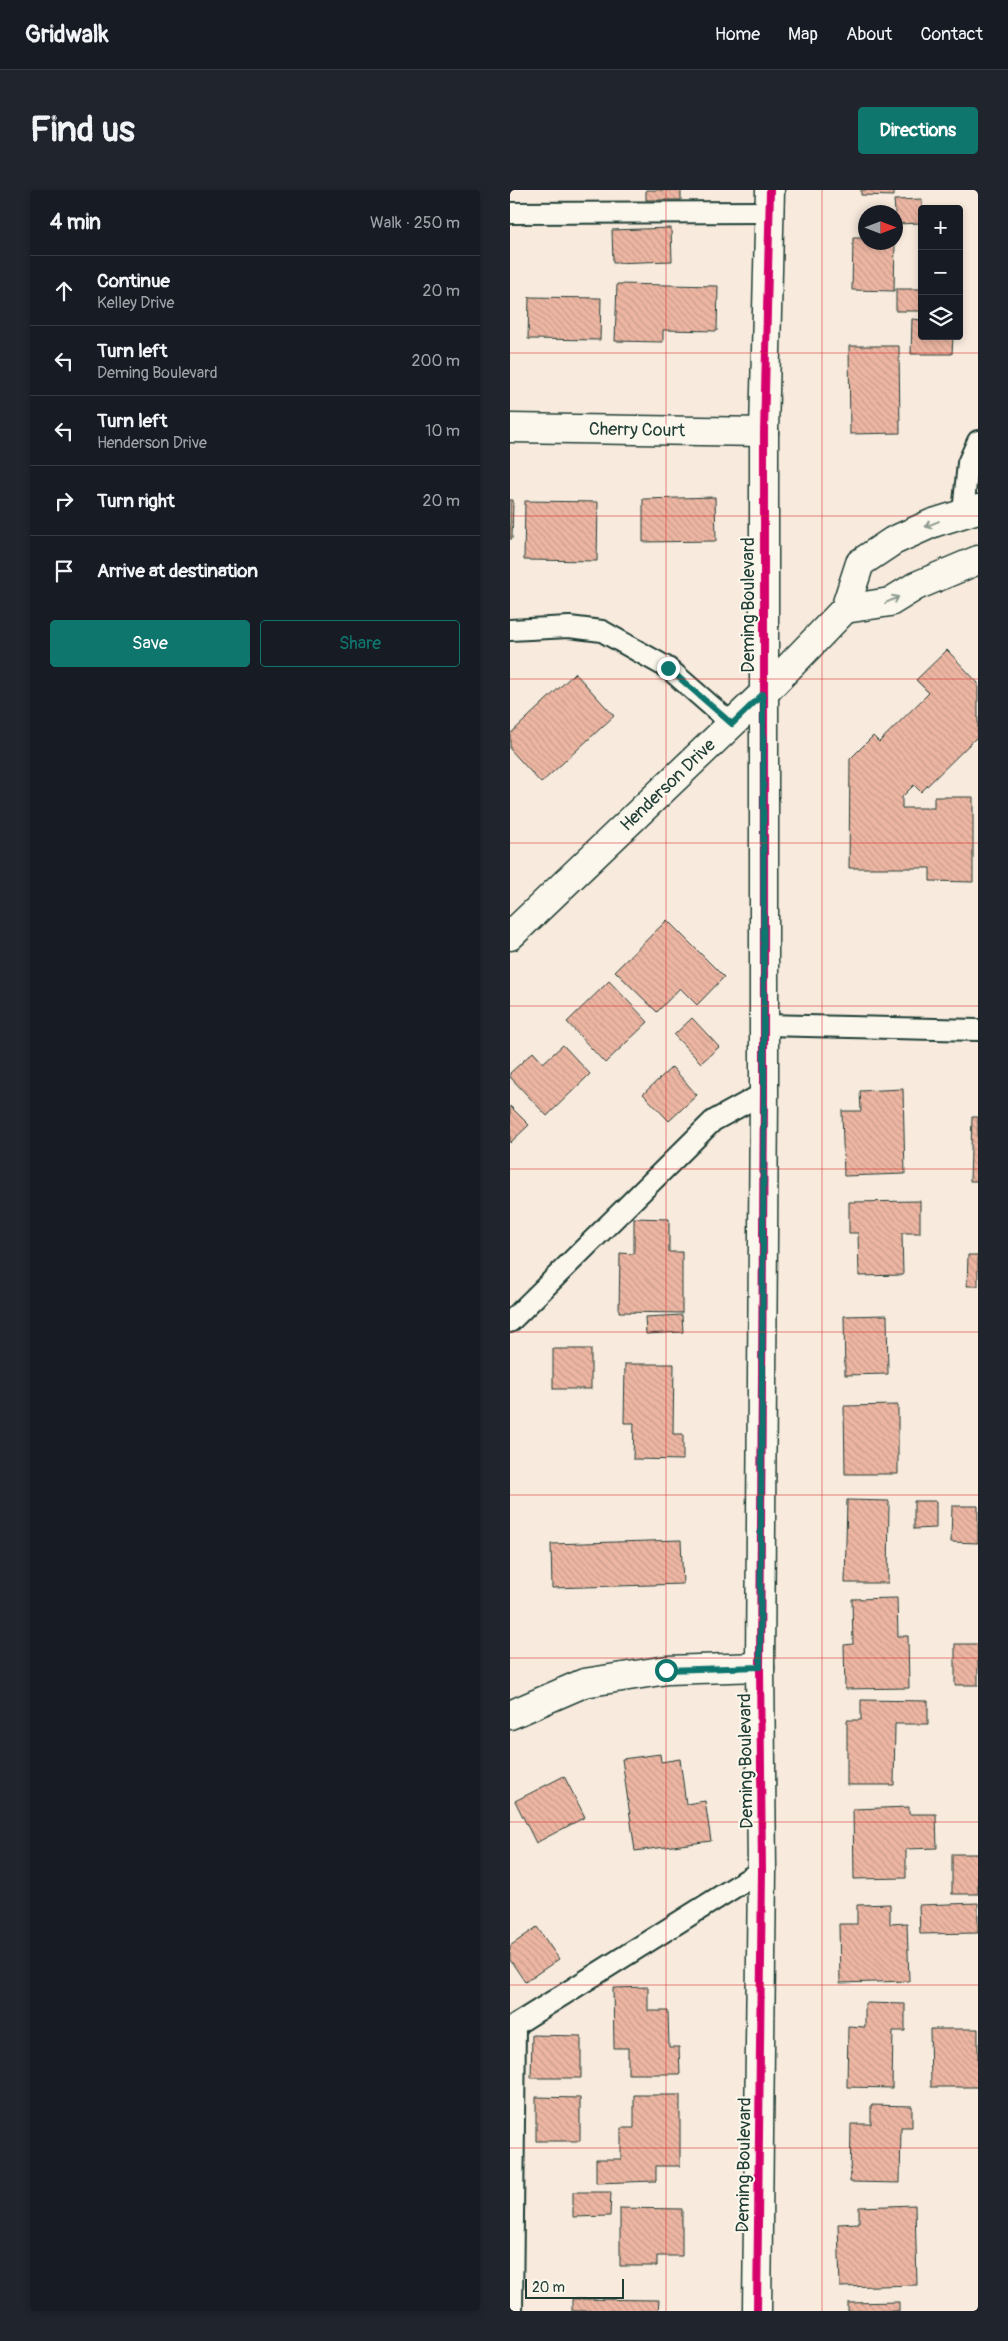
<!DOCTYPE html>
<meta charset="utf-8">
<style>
:root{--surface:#171b24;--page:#20242c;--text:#f1f3f6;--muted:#9ea1a6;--line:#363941;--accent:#0f766e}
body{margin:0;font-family:Pangolin,sans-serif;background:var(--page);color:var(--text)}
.controls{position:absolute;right:15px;top:15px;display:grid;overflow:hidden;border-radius:5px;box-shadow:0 2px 8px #0003}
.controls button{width:45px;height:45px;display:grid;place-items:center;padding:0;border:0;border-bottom:1px solid var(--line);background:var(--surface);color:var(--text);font:25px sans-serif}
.compass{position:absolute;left:348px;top:15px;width:45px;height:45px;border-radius:50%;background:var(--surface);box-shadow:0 2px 8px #0003;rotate:90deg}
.scale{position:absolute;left:15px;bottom:12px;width:99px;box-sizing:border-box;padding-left:5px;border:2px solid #1f3d34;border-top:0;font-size:14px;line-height:18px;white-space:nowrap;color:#1f3d34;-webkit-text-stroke:4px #fbf7ec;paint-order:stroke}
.stop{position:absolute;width:15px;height:15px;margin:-11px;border:4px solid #0f766e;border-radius:50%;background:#fff}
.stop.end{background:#0f766e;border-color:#fff;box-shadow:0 1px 5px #0008}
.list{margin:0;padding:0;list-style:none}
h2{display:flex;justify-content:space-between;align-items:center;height:65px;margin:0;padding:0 20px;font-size:21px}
h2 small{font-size:16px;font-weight:400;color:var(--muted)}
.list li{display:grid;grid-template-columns:32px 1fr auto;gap:15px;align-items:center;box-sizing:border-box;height:70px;padding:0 20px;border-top:1px solid var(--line)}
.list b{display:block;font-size:19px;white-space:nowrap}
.list p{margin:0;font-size:16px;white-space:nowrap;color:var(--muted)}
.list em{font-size:16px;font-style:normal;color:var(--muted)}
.actions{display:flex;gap:10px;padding:15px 20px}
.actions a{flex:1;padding:11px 0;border:1px solid var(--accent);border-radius:5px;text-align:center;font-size:18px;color:var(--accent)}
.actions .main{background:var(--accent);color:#fff}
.icon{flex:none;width:28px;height:28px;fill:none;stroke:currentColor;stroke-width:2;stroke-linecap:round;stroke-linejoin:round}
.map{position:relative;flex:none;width:468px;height:2121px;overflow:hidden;border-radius:5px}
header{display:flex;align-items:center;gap:30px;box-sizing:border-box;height:70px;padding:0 25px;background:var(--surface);border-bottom:1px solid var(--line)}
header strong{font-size:24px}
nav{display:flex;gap:28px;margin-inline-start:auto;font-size:18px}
.intro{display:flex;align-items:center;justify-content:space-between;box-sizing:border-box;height:120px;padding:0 30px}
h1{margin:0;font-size:35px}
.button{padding:12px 22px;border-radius:5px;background:var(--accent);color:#fff;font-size:18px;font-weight:700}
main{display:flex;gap:30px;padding:0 30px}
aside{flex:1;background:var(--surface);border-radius:5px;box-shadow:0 2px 8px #0003}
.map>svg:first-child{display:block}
.building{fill:url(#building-back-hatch);stroke:#1f3d34}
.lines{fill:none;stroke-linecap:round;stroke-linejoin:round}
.service-casing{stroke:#1f3d34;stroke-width:24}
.minor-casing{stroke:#1f3d34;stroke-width:31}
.tertiary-casing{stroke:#1f3d34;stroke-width:31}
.service{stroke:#fbf7ec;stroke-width:20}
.minor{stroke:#fbf7ec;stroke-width:28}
.tertiary{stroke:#fbf7ec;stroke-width:28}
.cycleway-casing{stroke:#fbf7ec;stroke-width:11}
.cycleway{stroke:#d6006c;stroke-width:8}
.oneway{stroke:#8d9a90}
.route{stroke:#0f766e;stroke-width:6}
.grid{fill:none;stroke:#d62828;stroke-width:1;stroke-opacity:0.55}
.labels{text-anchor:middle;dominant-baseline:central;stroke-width:4;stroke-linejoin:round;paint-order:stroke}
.street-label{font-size:18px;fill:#1f3d34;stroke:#fbf7ec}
</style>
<header>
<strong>Gridwalk</strong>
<nav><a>Home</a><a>Map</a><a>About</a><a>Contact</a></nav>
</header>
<div class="intro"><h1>Find us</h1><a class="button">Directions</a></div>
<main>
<aside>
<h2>4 min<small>Walk · 250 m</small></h2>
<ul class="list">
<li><svg class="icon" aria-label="ahead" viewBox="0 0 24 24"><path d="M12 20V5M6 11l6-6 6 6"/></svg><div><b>Continue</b><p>Kelley Drive</p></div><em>20 m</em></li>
<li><svg class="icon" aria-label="left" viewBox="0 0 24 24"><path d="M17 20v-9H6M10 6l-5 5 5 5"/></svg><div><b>Turn left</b><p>Deming Boulevard</p></div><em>200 m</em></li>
<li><svg class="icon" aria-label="left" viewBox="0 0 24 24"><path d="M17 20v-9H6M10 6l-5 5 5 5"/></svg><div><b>Turn left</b><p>Henderson Drive</p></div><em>10 m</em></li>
<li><svg class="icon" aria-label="right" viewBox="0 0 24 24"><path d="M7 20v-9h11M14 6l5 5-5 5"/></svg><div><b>Turn right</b></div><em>20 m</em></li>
<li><svg class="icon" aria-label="arrive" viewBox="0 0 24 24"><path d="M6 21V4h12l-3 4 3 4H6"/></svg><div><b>Arrive at destination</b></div></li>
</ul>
<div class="actions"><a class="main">Save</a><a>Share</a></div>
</aside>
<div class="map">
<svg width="468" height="2121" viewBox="0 0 468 2121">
<defs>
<pattern id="building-back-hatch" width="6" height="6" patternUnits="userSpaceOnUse" patternTransform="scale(1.25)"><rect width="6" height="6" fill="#edb6a3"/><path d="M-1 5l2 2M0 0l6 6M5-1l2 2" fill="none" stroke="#cb9d8d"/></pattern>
</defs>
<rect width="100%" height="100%" fill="#f8eadd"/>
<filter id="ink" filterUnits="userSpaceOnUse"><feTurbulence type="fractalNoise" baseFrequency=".02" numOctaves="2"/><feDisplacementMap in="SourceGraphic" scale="10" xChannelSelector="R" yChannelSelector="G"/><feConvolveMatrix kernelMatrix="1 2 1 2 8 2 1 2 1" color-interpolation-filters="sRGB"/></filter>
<g filter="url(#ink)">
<g class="building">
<rect x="136" y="0" width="35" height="10"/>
<polygon points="351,0 384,0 384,6 351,5"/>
<polygon points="412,9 412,33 386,34 384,10"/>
<polygon points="161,38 162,71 103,73 102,40"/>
<polygon points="343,48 356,48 356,52 385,52 384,101 342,100"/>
<polygon points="107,94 208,96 207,141 153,140 153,152 105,151"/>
<rect x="386" y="99" width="26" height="22"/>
<polygon points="19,107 91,108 90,150 18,149"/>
<polygon points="402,129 412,130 412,146 443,146 442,164 401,164"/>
<polygon points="339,156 389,156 390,243 340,244"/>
<polygon points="205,307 206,351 133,352 133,309"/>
<polygon points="0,310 3,310 2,349 0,349"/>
<polygon points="15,311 88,312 87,371 14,370"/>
<polygon points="437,460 468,493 468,546 411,602 404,595 392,607 392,618 424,618 424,607 463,607 463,692 420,691 420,678 339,678 340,569 363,546 369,552 419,503 406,490"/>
<polygon points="65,483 104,526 31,593 0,559 0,544"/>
<polygon points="157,730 214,787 187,815 170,798 147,822 105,781"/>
<polygon points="99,791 138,832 95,873 57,832"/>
<polygon points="182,828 209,857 191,873 164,845"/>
<polygon points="53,855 80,884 37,926 0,887 0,883 23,862 33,873"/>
<polygon points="162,877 187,905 159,931 133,904"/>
<polygon points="393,899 395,984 334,986 332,921 351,921 350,901"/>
<polygon points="0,916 19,935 0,953"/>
<polygon points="462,927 468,927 468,991 460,991"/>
<polygon points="410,1011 410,1043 392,1043 393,1085 349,1086 348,1043 339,1043 339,1012"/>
<polygon points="124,1028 159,1029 159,1062 172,1062 172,1123 109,1122 110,1063 124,1064"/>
<polygon points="458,1065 468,1065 468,1096 457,1096"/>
<polygon points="172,1125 173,1142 136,1144 135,1127"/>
<polygon points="377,1125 378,1184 335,1185 334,1126"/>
<rect x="43" y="1159" width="38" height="40"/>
<polygon points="115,1174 164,1174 163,1244 173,1244 173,1270 123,1269 124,1233 114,1233"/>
<polygon points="388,1215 388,1284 335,1284 334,1216"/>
<polygon points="337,1310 379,1311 378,1393 335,1393"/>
<polygon points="404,1311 426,1311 426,1338 404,1339"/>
<polygon points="442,1316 468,1316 468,1353 441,1352"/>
<polygon points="171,1350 173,1394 42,1398 41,1354"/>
<polygon points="387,1408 388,1446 398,1446 399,1498 335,1499 334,1455 343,1454 342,1409"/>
<rect x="445" y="1454" width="23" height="41"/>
<polygon points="351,1510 418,1511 418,1534 385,1534 384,1595 337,1595 337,1530 351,1530"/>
<polygon points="150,1564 151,1572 170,1569 176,1614 195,1611 201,1651 125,1661 112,1569"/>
<polygon points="54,1586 75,1627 26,1653 5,1611"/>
<polygon points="399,1617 399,1624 426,1624 427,1658 396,1659 396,1688 344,1689 343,1619"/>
<rect x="442" y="1664" width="26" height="40"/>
<polygon points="468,1713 468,1743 410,1744 409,1715"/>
<polygon points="380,1714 380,1734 397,1733 399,1791 330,1793 329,1734 347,1734 347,1715"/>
<polygon points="27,1737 49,1769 15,1792 0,1770 0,1756"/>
<polygon points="138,1797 138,1821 158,1821 159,1857 169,1857 170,1884 118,1884 118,1858 104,1858 103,1798"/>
<polygon points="355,1813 395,1814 395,1841 383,1841 382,1898 337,1897 338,1836 355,1837"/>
<polygon points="420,1839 468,1839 468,1897 421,1897"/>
<polygon points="22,1845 71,1846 71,1888 21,1888"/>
<polygon points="124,1905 170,1905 170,1976 146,1976 146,1991 86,1993 86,1969 111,1969 111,1938 124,1938"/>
<polygon points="26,1907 70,1908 70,1951 26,1951"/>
<polygon points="361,1915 402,1916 402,1937 391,1937 390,1993 340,1992 341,1934 361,1934"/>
<polygon points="63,2002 101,2002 100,2026 63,2027"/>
<polygon points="405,2015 407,2095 330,2097 328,2034 349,2033 349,2017"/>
<polygon points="110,2018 172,2019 172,2066 147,2066 147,2076 110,2076"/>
<polygon points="62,2109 149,2110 148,2121 62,2121"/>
<polygon points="389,2112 389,2121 338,2121 338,2113"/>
</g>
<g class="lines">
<g class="service-casing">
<g id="service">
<polyline points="0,23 259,22"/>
<polyline points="453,323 458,273 468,251"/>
<polyline points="0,440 59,437 92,441 158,478 222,534"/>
<polyline points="254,835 468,840"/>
<polyline points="0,1132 203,931 254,903"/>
<polyline points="2,2121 5,1835 252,1680"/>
</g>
</g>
<g class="minor-casing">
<g id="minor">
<polyline points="0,238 254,242"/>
<polyline points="0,1525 74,1493 157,1480 250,1477"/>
<polyline points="247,2121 252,1680 250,1477 254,903 254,242 260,0"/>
</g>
</g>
<g class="tertiary-casing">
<g id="tertiary">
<polyline points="335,419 380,412 406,396 468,370"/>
<polyline points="0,746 253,504 335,419 350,373 383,351 423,333 468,319"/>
</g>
</g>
<use href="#service" class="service"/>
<use href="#minor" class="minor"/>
<use href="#tertiary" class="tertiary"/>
<g class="cycleway-casing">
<polyline id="cycleway" points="247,2121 252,1680 250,1477 254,903 254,242 260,0"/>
</g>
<use href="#cycleway" class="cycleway"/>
</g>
<defs><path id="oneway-shaft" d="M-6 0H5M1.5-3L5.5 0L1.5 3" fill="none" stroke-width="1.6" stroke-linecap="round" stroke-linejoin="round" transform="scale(1.25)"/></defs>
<g class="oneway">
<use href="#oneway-shaft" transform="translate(422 334) rotate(158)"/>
<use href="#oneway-shaft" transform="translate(382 410) rotate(-25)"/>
</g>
</g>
<g class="lines" filter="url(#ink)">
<polyline class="route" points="156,1480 250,1477 254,903 253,504 222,534 158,478"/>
</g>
<path class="grid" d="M156,0V2121M312,0V2121M0,163H468M0,326H468M0,489H468M0,653H468M0,816H468M0,979H468M0,1142H468M0,1305H468M0,1468H468M0,1632H468M0,1795H468M0,1958H468"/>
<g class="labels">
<g class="street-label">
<text transform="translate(127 240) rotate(1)">Cherry Court</text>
<text transform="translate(238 415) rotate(-90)">Deming Boulevard</text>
<text transform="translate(158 595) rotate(-44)">Henderson Drive</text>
<text transform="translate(236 1571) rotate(-91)">Deming Boulevard</text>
<text transform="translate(234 1975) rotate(-89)">Deming Boulevard</text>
</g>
</g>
</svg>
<div class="controls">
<button>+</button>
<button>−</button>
<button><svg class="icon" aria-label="layers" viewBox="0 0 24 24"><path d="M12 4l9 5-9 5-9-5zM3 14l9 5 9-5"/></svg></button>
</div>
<svg class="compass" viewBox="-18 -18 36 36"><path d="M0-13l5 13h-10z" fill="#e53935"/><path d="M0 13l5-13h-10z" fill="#9ea1a6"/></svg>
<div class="scale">20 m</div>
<div class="stop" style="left:156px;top:1480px"></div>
<div class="stop end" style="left:158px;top:478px"></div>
</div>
</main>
